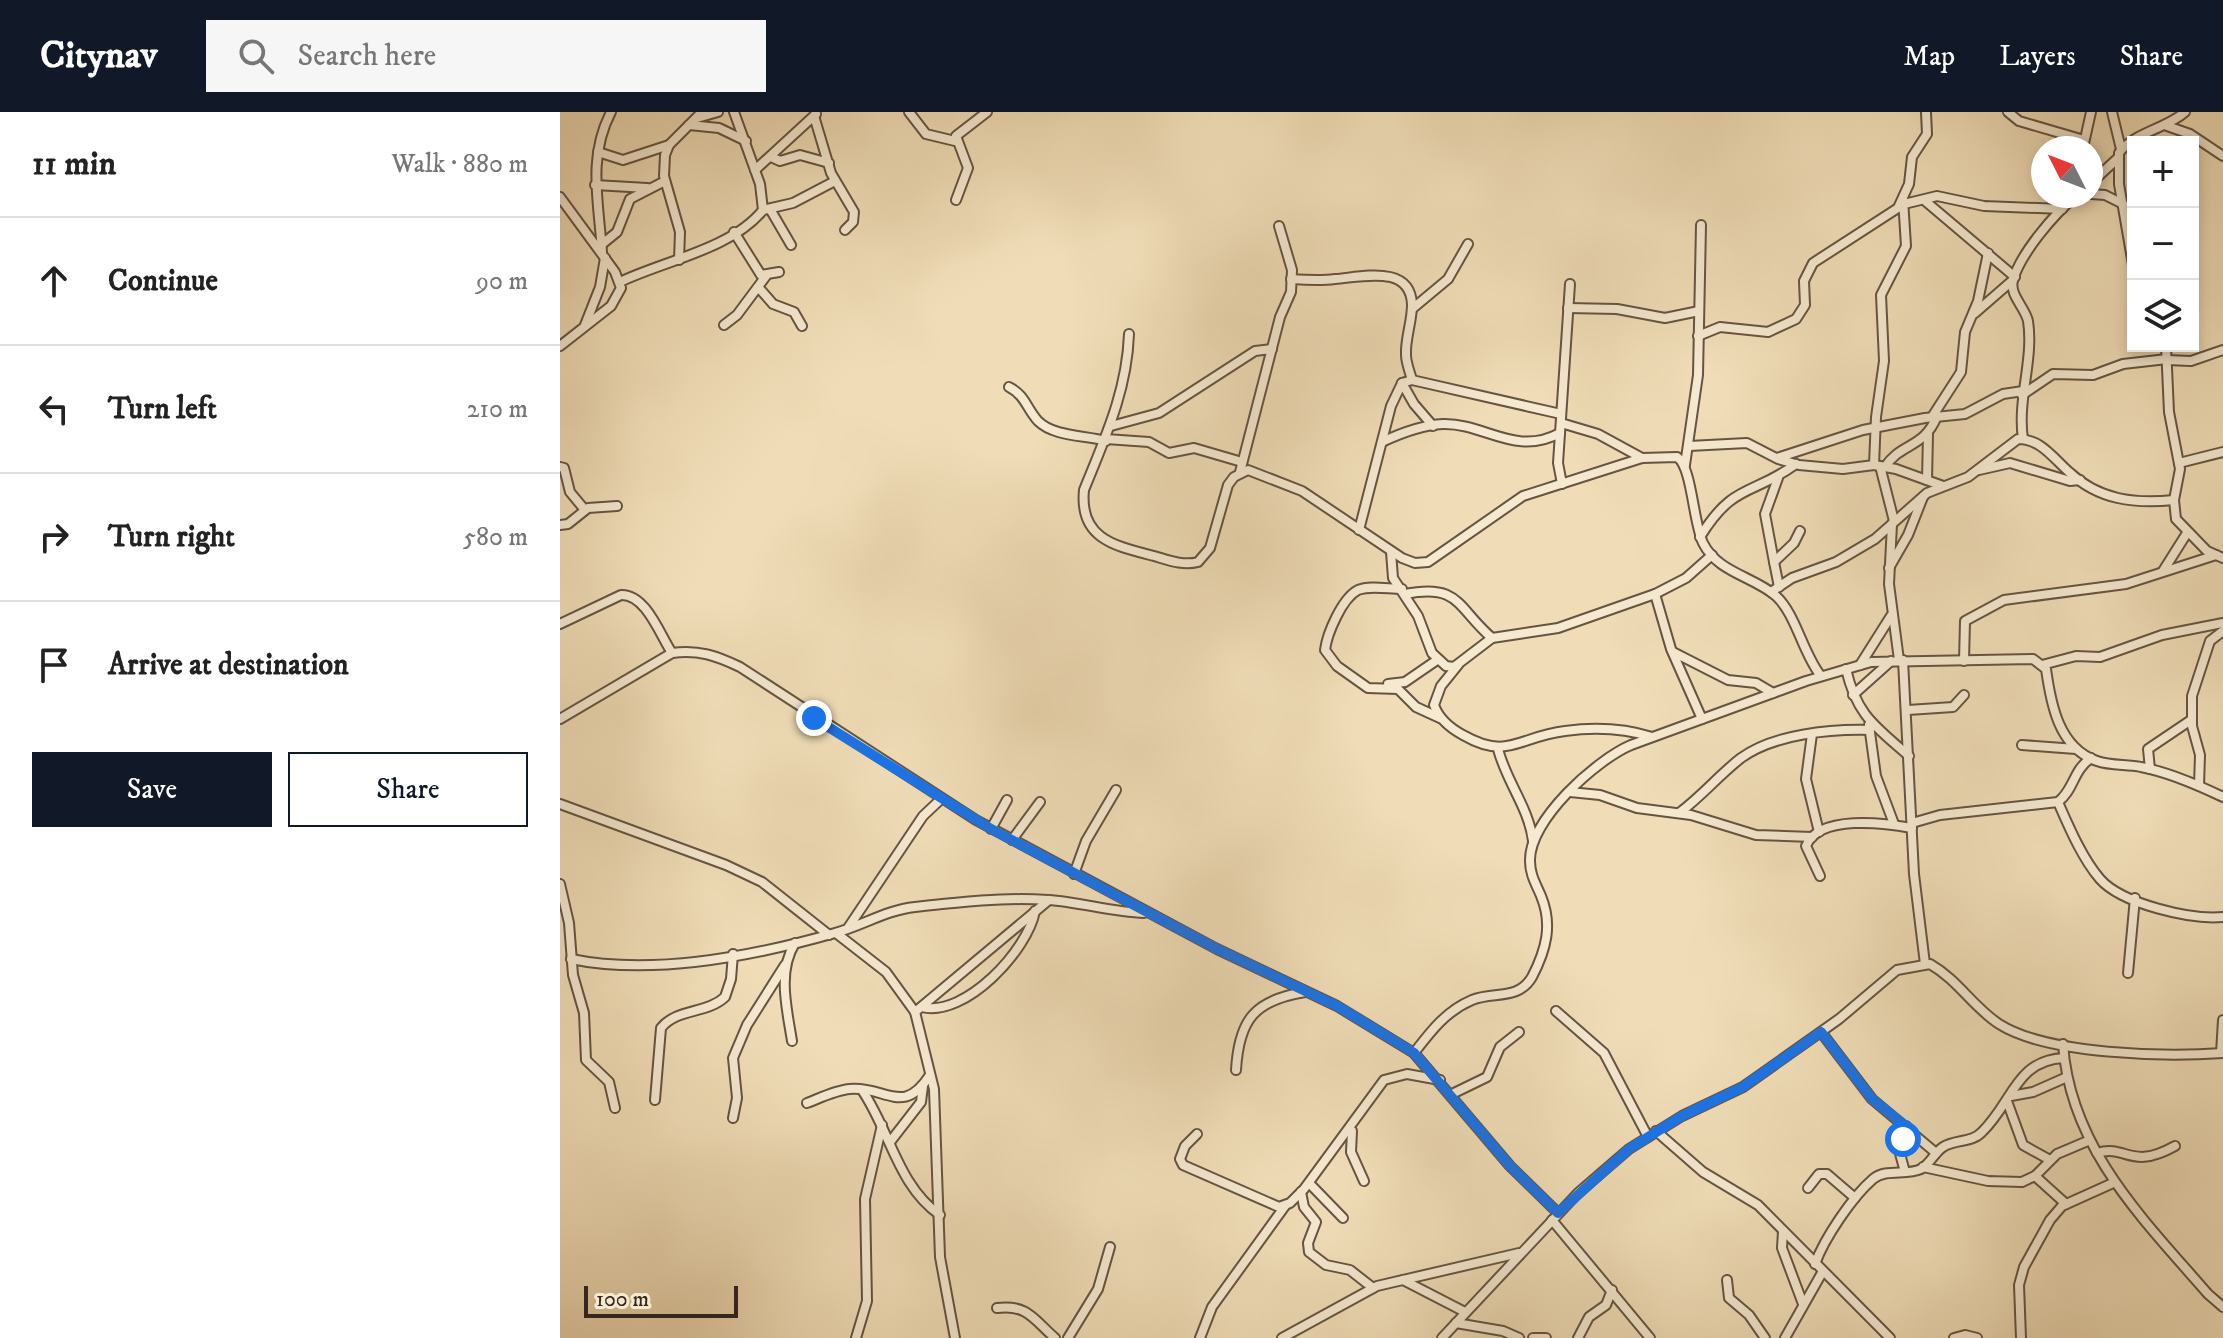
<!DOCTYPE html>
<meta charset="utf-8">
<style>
:root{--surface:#fff;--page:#f6f6f6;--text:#222;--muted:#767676;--line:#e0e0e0;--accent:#111827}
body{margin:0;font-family:"IM FELL DW Pica",serif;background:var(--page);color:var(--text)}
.controls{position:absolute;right:24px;top:24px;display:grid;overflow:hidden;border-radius:0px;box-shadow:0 4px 12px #0003}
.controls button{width:72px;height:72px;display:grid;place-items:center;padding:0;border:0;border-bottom:2px solid var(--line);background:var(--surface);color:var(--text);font:40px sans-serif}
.compass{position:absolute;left:1471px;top:24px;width:72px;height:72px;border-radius:50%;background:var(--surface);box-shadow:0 4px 12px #0003;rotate:312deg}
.scale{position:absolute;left:24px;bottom:20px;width:154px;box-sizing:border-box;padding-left:8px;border:4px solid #37271c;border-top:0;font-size:22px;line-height:28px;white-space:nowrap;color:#37271c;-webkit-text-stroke:6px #f5e9d0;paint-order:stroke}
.stop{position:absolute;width:24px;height:24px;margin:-18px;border:6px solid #1a73e8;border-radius:50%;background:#fff}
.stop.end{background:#1a73e8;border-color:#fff;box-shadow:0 2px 8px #0008}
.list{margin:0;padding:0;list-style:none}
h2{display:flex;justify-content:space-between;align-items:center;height:104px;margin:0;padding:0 32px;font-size:34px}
h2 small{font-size:26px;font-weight:400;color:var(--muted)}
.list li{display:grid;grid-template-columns:52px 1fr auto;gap:24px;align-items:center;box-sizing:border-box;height:128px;padding:0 32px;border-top:2px solid var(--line)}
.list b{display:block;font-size:30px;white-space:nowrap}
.list em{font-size:26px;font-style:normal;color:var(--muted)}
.actions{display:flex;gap:16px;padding:24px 32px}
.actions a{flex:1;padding:18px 0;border:2px solid var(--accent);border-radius:0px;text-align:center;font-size:28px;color:var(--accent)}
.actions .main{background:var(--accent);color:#fff}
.icon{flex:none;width:44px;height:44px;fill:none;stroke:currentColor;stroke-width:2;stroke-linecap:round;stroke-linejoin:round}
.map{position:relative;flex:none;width:1663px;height:1226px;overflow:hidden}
header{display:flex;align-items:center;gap:48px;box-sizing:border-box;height:112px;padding:0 40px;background:var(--accent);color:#fff}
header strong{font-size:38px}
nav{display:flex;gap:44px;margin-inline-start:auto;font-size:28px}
.search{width:560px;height:72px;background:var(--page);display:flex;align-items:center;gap:20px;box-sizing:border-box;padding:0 28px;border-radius:0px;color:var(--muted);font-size:30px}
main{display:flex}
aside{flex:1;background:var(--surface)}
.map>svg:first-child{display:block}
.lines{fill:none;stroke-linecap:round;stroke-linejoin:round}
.street-casing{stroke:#655443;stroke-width:12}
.street{stroke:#f5e9d0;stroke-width:8}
.route{stroke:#1a73e8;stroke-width:10}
</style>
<header>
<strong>Citynav</strong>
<div class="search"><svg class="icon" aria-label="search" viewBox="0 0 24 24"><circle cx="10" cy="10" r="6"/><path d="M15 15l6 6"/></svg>Search here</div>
<nav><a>Map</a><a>Layers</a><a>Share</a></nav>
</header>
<main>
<aside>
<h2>11 min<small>Walk · 880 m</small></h2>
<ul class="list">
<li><svg class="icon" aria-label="ahead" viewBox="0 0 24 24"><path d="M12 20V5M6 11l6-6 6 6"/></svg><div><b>Continue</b></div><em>90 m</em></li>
<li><svg class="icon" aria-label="left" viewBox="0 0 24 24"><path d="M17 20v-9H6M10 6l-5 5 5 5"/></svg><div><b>Turn left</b></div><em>210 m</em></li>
<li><svg class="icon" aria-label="right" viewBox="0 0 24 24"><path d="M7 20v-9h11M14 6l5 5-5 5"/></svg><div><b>Turn right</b></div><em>580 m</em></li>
<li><svg class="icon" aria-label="arrive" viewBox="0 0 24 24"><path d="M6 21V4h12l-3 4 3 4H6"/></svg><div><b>Arrive at destination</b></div></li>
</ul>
<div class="actions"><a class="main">Save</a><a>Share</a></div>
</aside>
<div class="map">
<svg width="1663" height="1226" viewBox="0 0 1663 1226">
<rect width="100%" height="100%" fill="#f0ddb7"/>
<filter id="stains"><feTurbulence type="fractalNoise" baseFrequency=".0025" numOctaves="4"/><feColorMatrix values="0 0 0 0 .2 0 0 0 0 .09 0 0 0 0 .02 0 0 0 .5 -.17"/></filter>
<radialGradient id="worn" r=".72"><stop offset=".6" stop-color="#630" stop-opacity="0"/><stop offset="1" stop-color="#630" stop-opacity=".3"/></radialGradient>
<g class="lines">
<g class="street-casing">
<g id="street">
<polyline points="349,0 366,22 395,29"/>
<polyline points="1448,0 1459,9 1524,28"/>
<polyline points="1552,0 1561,37"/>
<polyline points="254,4 271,61 294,100 293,110 285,118"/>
<polyline points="137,6 158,0"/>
<polyline points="129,13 159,16 186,29"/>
<polyline points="1607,14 1630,22 1663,44"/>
<polyline points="1523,36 1531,0"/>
<polyline points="38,40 63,48 109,33"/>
<polyline points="211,45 220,49 240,43 269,51"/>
<polyline points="195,58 256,2"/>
<polyline points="1531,71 1558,46"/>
<polyline points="35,73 87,76"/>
<polyline points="1531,82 1545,83 1563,92"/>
<polyline points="0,85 55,160 61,176 51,194 0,234"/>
<polyline points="396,88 408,56 396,24 427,0"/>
<polyline points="1364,88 1455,165"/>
<polyline points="1344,92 1377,84 1424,94 1502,97"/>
<polyline points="210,97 231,133"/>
<polyline points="203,98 233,91 275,69"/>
<polyline points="174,120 201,163 219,160"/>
<polyline points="41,133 57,120 70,87 105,69"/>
<path d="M42,140C39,91 27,46 51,0"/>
<polyline points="119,148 120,120 104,64 105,43 109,33 142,0"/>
<path d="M1573,153L1559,72V41C1574,20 1606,17 1625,0"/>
<path d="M731,167C746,168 760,169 775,167C802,165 851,152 852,193C852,210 845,227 846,243C846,251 850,260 852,268"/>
<path d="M60,170C103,149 172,137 203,98L200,72L174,0"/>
<polyline points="199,176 213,192 234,200 242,214"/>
<polyline points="1008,196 1057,197 1105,206 1139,199"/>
<polyline points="852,197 888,167 908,132"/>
<polyline points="1415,201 1453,168"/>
<polyline points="25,213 40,175 45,146"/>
<polyline points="164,213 177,203 206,164"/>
<path d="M569,222C567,279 545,326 524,378C519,427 555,434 594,444C608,448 623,454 638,450L650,436L668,373L674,365L688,358L742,379L842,446L855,451L868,450L963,384L1082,346L1117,345C1132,354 1133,410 1143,431C1158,461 1193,464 1216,484C1236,502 1243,542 1261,564"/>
<polyline points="1138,224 1160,215 1208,220 1236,207 1245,193 1244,169 1253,151 1338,96 1349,72 1352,45 1367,22 1366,0"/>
<polyline points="1606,234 1609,300 1620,357 1614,388 1616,407 1647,439 1663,446"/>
<polyline points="1607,248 1631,249 1663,238"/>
<polyline points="842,271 854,292 873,314"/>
<path d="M449,275C466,284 466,296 478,309C494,325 525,323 546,329"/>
<polyline points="1462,283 1493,262 1533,263 1563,252 1607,247"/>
<polyline points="1372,305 1401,260 1405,220 1418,189 1428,141"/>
<polyline points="1001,311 1038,322 1082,346"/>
<polyline points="551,314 599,301 695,239 712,237"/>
<polyline points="546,327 589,330 609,341 634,336 682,350"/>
<path d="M1463,327C1457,287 1474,248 1468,209C1465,195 1449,183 1453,168C1461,141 1494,102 1516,84"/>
<path d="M822,330C841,321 861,313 883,312C925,311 955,345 1000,321"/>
<polyline points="1129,334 1187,331 1218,347 1239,353 1283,357 1314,353 1336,357 1383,374"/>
<polyline points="1217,346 1303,318 1365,306 1405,302 1443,282 1463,279"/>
<polyline points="1619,351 1663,340"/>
<polyline points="1125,353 1138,263 1141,113"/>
<polyline points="1314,353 1316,305 1324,249 1321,183 1346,134 1343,87"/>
<polyline points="1320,354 1334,409"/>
<polyline points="0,355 4,356 10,380 25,398"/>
<path d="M1325,355C1341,330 1364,337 1377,304"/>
<polyline points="1419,358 1450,351 1510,369 1520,368"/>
<polyline points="680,360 720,205 731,180 732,158 719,114"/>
<polyline points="1367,368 1368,322"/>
<polyline points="1002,372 998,351 1010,172"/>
<polyline points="1332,412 1329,472 1339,548"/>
<polyline points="0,413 8,412 28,396 57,394"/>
<polyline points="799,418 831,294 842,271 852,268 1001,302"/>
<path d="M1140,425C1174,370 1192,384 1236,352"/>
<polyline points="831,440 833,466 858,504 872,541 886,554 894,555 932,526 998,516 1095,482 1126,466 1152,443"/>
<polyline points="1214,450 1205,402 1218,366"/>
<polyline points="1329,456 1348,423 1363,385"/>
<polyline points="1603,459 1627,421"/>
<polyline points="1219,475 1214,450 1234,431 1240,419"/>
<path d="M842,477C828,477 810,473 798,478C782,486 767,522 765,538L777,554L808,576L838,577L856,595L880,606"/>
<path d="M1211,480L1232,466L1276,450L1315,427L1367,381L1408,365L1458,327C1481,327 1493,346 1509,360C1539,388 1574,392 1614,388"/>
<path d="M845,482C900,471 897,496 932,526"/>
<polyline points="1095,482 1111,537 1142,607"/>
<path d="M0,512L61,483C86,482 100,523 112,541"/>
<polyline points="1113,540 1168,568 1196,571 1213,581"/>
<polyline points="1343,548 1354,762 1365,852"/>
<polyline points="1404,549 1405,509 1444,488 1566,472 1656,443"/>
<path d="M898,553L881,574L874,593C879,607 890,616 903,623C948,649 960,624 1005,619C1035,615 1063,616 1092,625"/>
<polyline points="1300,553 1331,504"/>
<polyline points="1482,553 1516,544 1540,545 1602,523 1663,511"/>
<path d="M1286,557C1297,604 1315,614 1349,644"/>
<polyline points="828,572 845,570 877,548"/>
<polyline points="1293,583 1331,549"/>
<polyline points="1348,598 1393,595 1404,583"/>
<path d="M0,607L112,541C138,537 157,544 180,555L416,708L657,837L777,894L854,941L950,1054L998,1101"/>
<polyline points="1309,613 1316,664 1334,712"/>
<polyline points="1252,622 1246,667 1259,720"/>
<polyline points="1462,633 1516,637"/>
<path d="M938,637C946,669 969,696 973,729"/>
<polyline points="1590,657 1588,637 1631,608"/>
<polyline points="1639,674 1640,643 1632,614 1632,584 1650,529 1663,519"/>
<polyline points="1010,680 1040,683 1077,696 1131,703 1196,723 1252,725"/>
<path d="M1498,690C1509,715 1522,746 1540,767C1562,792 1631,808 1663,805"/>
<polyline points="0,692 166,753 202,770 269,823"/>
<path d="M1119,701C1142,684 1159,663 1181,646C1214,622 1270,617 1310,618"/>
<path d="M1352,711L1380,703L1498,690C1514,678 1513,658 1531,646"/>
<polyline points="431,717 447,688"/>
<polyline points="452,728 480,690"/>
<polyline points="514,762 526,729 556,678"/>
<path d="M1260,764L1246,734C1259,702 1325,711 1352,716"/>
<polyline points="0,772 9,811 13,863 24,901 26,948 49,970 55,996"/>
<polyline points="288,816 363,704 381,687"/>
<polyline points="276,821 326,860 355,900 374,977 380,1145 395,1226"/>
<path d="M11,847C93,864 194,844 275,821C302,814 326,798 355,795C399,790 444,785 488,788C520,790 552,800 584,801"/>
<polyline points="1568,861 1575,786"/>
<path d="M362,895C405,906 468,838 475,799"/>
<polyline points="996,899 1044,941 1088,1025"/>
<polyline points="355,900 489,788"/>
<polyline points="1261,920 1312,987 1376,1041"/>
<path d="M232,929C227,897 217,860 235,831"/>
<path d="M1503,932C1510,1036 1583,1107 1648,1182L1663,1195"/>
<path d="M854,941C871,919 886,899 912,888C933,879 958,889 972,865C986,838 993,813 981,784C976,772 970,763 970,749C969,708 1036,648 1071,633L1246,569L1311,550L1473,547L1486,557C1491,593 1499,636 1537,649C1551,654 1567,652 1581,655C1608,660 1638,673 1663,685"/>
<polyline points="1661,941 1663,908"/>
<path d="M676,958C679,907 695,888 745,880"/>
<path d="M302,978C330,1019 338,1074 380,1103"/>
<polyline points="892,982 927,965 940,935 959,920"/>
<polyline points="1451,984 1473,980 1507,965"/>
<path d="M95,988L101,916C117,896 147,902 165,885L171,867L173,842"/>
<polyline points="1447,989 1463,1033 1490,1048"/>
<path d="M247,991C260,986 276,978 290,977C326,974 343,1005 370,963"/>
<polyline points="173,1006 177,986 173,946 187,913 225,853"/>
<polyline points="792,1019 791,1040 804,1069"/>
<polyline points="1096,1019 1143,1060 1198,1093 1330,1226"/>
<polyline points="637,1022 625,1034 620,1047 623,1053 719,1095 730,1091 744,1077 824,968 847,962 880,968"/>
<polyline points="330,1030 361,990 363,974"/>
<path d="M1537,1041C1567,1032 1570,1059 1615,1034"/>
<polyline points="1363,1055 1428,1069 1462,1070 1475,1064 1497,1042 1530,1028"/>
<polyline points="1345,1060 1339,1038 1346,1014"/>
<polyline points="1475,1064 1506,1092"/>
<polyline points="749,1071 783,1106"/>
<polyline points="1248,1076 1259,1062 1267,1062 1295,1086"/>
<polyline points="741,1080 744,1095 756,1110 748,1131 749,1140 766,1153 790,1158 813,1176"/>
<polyline points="992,1108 1090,1226"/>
<polyline points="1223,1119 1222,1136 1243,1192"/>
<path d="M1255,1152C1264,1127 1292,1085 1313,1067C1326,1056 1346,1064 1361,1057C1370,1052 1374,1041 1383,1035C1395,1027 1412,1031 1422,1020C1453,990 1456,948 1504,946"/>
<polyline points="843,1168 905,1200"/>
<polyline points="1167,1168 1169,1186 1189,1203 1205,1226"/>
<path d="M437,1196C468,1192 474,1208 495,1226"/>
<polyline points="896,1211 943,1219 959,1226"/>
<polyline points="296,1226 307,1189 305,1087 322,1013"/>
<polyline points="508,1226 538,1177 550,1135"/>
<polyline points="640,1226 652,1195 725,1094"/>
<polyline points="722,1226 817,1174 959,1141"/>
<path d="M882,1226L1018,1081L1069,1037L1122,1004L1183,975L1279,907L1337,858L1370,852C1398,868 1413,895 1439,912C1488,943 1606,945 1663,941"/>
<polyline points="973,1226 986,1226"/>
<polyline points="1018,1226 1029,1205 1046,1193 1052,1178"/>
<polyline points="1225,1226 1263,1159"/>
<polyline points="1394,1226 1405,1223 1417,1226"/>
<polyline points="1461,1226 1459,1173 1464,1155 1490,1108 1502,1094 1553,1071"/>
</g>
</g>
<use href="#street" class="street"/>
</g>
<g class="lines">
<polyline class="route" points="254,606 431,717 657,837 777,894 854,941 950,1054 998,1101 1069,1037 1122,1004 1183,975 1261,920 1312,987 1346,1014 1343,1027"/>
</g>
<rect width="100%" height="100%" filter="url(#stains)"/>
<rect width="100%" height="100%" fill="url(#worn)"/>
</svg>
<div class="controls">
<button>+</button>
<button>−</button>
<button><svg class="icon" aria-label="layers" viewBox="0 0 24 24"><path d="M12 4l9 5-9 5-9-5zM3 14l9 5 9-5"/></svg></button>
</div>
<svg class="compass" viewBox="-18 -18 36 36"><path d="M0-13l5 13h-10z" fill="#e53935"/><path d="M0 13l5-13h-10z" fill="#767676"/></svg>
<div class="scale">100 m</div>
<div class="stop" style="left:1343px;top:1027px"></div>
<div class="stop end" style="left:254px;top:606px"></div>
</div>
</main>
